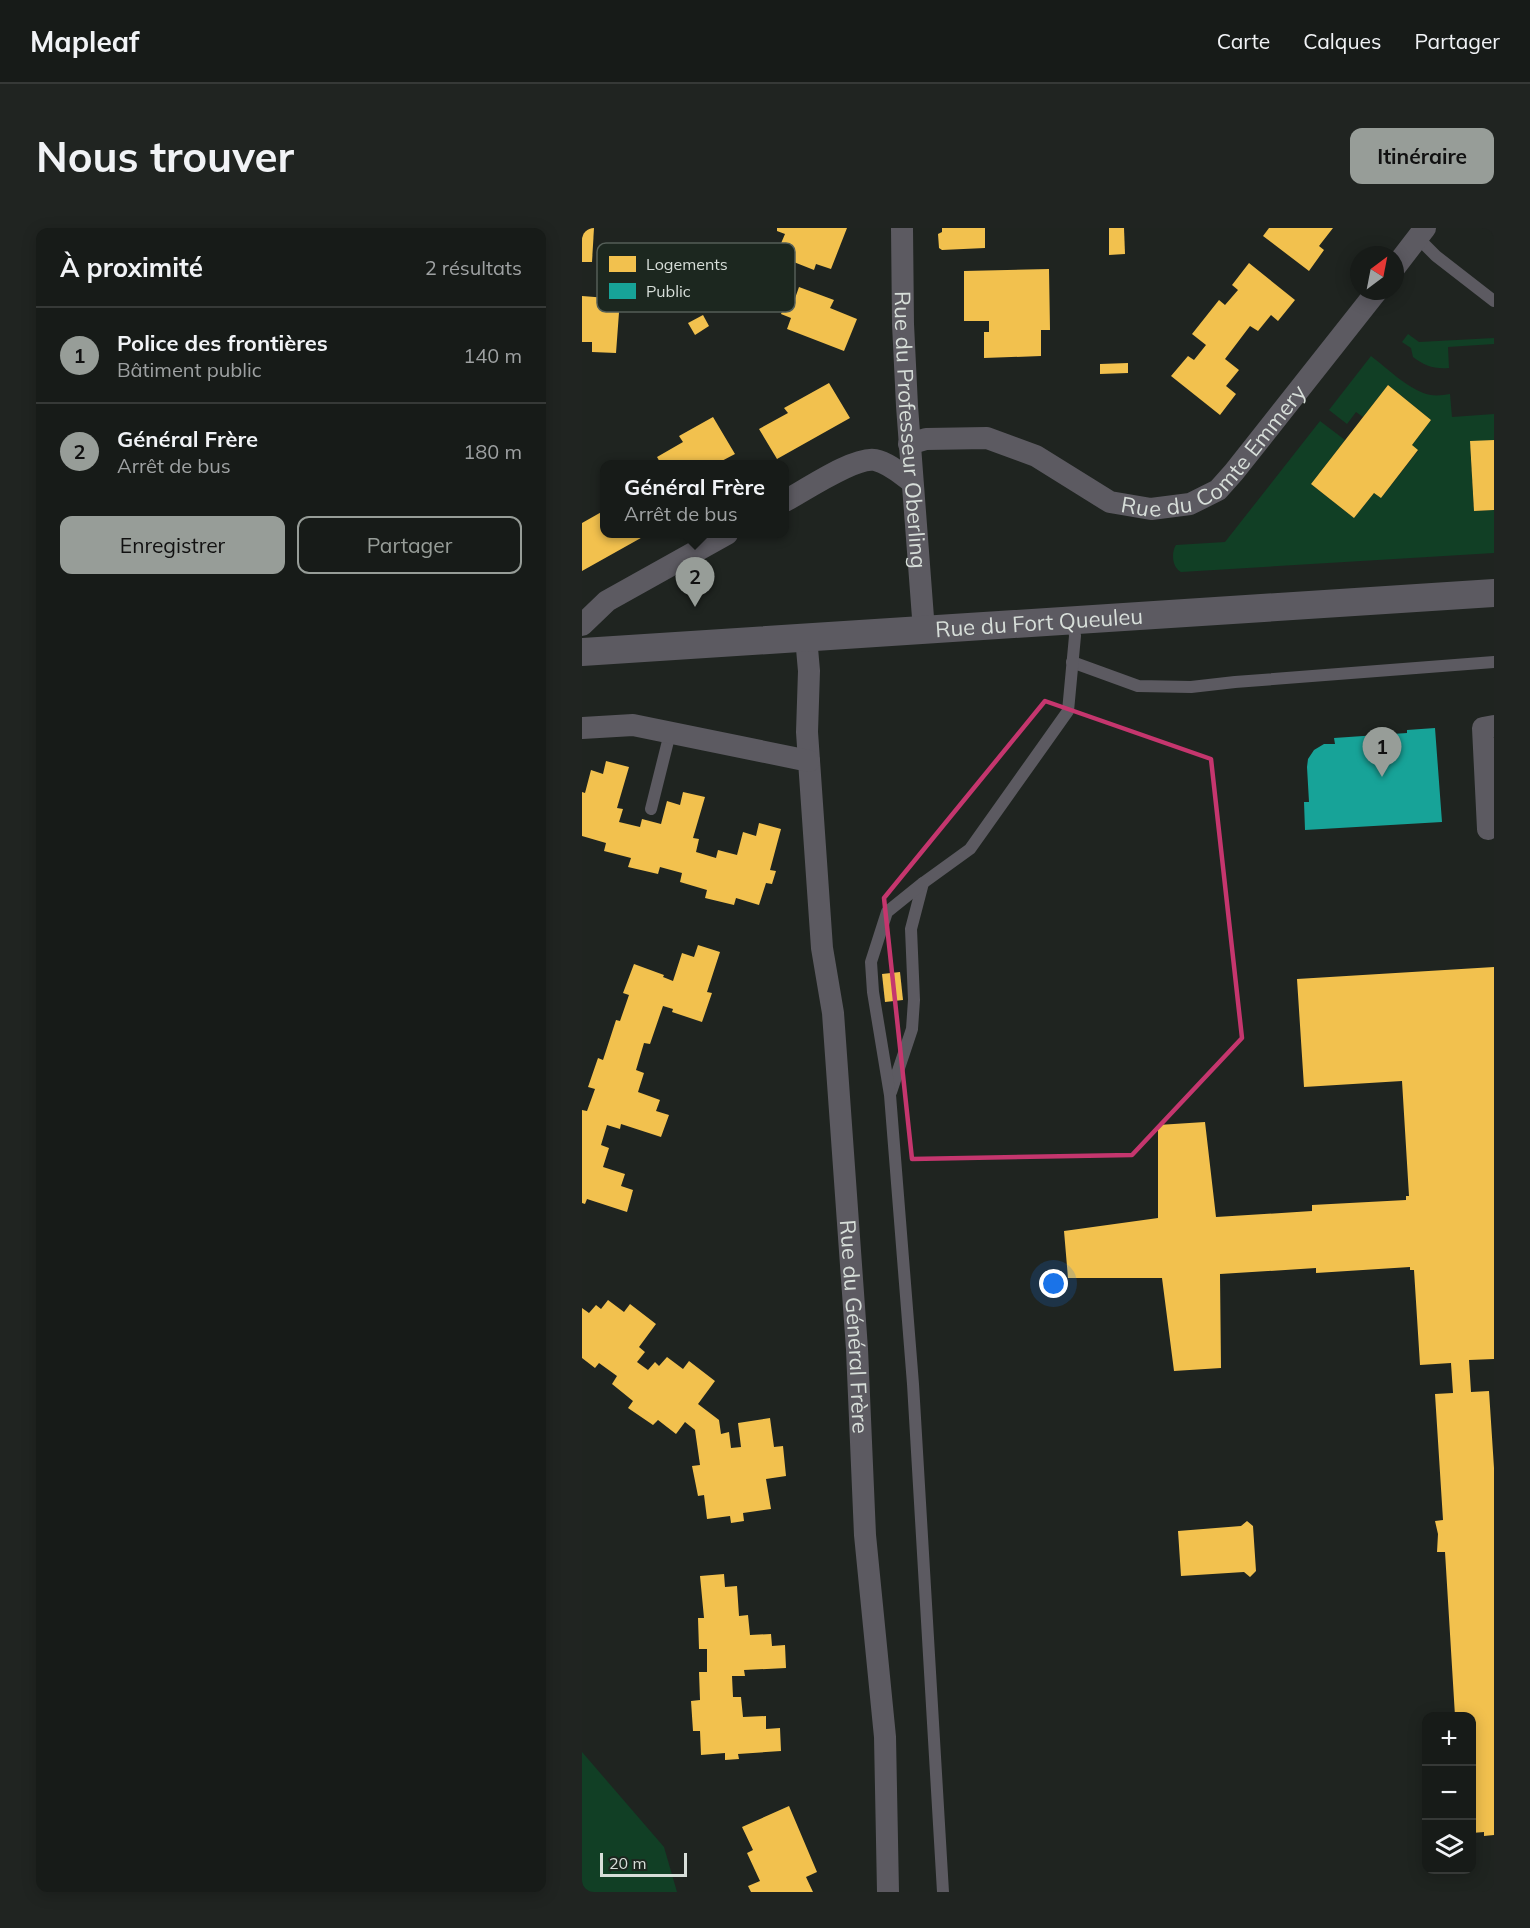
<!DOCTYPE html>
<html lang="fr">
<meta charset="utf-8">
<style>
:root{--surface:#171b18;--page:#202421;--text:#f1f3f6;--muted:#9ea1a2;--line:#363937;--accent:#979d98}
body{margin:0;font-family:Mulish,sans-serif;background:var(--page);color:var(--text)}
.controls{position:absolute;right:18px;bottom:18px;display:grid;overflow:hidden;border-radius:12px;box-shadow:0 3px 15px #0003}
.controls button{width:54px;height:54px;display:grid;place-items:center;padding:0;border:0;border-bottom:2px solid var(--line);background:var(--surface);color:var(--text);font:30px sans-serif}
.compass{position:absolute;left:768px;top:18px;width:54px;height:54px;border-radius:50%;background:var(--surface);box-shadow:0 3px 15px #0003;rotate:32deg}
.scale{position:absolute;left:18px;bottom:15px;width:87px;box-sizing:border-box;padding-left:6px;border:3px solid #d7ded9;border-top:0;font-size:16px;line-height:21px;white-space:nowrap;color:#d7ded9;-webkit-text-stroke:4px #1c271f;paint-order:stroke}
.you{position:absolute;left:472px;top:1056px;width:21px;height:21px;margin:-15px;border:4px solid #fff;border-radius:50%;background:#1a73e8;box-shadow:0 0 0 9px #1a73e833}
.badge{display:grid;place-items:center;width:39px;height:39px;border-radius:50%;background:var(--accent);color:#111;font-size:20px;font-weight:700}
.pin{position:absolute;translate:-50% -50px;filter:drop-shadow(0 2px 3px #0008)}
.pin::after{content:'';position:absolute;top:32px;width:21px;height:18px;background:inherit;clip-path:polygon(0 0,100% 0,50% 100%)}
.popup{position:absolute;left:18px;top:232px;width:189px;height:78px;box-sizing:border-box;display:grid;place-content:center;border-radius:12px;background:var(--surface);filter:drop-shadow(0 2px 4px #0005);font-size:20px;white-space:nowrap;color:var(--muted)}
.popup b{font-size:22px;color:var(--text)}
.popup::after{content:'';position:absolute;left:50%;top:100%;margin-left:-12px;border:12px solid transparent;border-top-color:var(--surface)}
.list{margin:0;padding:0;list-style:none}
h2{display:flex;justify-content:space-between;align-items:center;height:78px;margin:0;padding:0 24px;font-size:26px}
h2 small{font-size:20px;font-weight:400;color:var(--muted)}
.list li{display:grid;grid-template-columns:39px 1fr auto;gap:18px;align-items:center;box-sizing:border-box;height:96px;padding:0 24px;border-top:2px solid var(--line)}
.list b{display:block;font-size:22px;white-space:nowrap}
.list p{margin:0;font-size:20px;white-space:nowrap;color:var(--muted)}
.list em{font-size:20px;font-style:normal;color:var(--muted)}
.actions{display:flex;gap:12px;padding:18px 24px}
.actions a{flex:1;padding:14px 0;border:2px solid var(--accent);border-radius:12px;text-align:center;font-size:21px;color:var(--accent)}
.actions .main{background:var(--accent);color:#111}
.icon{flex:none;width:33px;height:33px;fill:none;stroke:currentColor;stroke-width:2;stroke-linecap:round;stroke-linejoin:round}
.map{position:relative;flex:none;width:912px;height:1664px;overflow:hidden;border-radius:12px}
header{display:flex;align-items:center;gap:36px;box-sizing:border-box;height:84px;padding:0 30px;background:var(--surface);border-bottom:2px solid var(--line)}
header strong{font-size:28px}
nav{display:flex;gap:33px;margin-inline-start:auto;font-size:21px}
.intro{display:flex;align-items:center;justify-content:space-between;box-sizing:border-box;height:144px;padding:0 36px}
h1{margin:0;font-size:42px}
.button{padding:15px 27px;border-radius:12px;background:var(--accent);color:#111;font-size:21px;font-weight:700}
main{display:flex;gap:36px;padding:0 36px}
aside{flex:1;background:var(--surface);border-radius:12px;box-shadow:0 3px 15px #0003}
.map>svg:first-child{display:block}
.green{fill:#113f25}
.homes{fill:#f2c14e}
.public{fill:#17a398}
.lines{fill:none;stroke-linecap:round;stroke-linejoin:round}
.service{stroke:#5c5a61;stroke-width:12}
.minor{stroke:#5c5a61;stroke-width:22}
.tertiary{stroke:#5c5a61;stroke-width:28}
.marked{fill:none;stroke:#c5366e;stroke-width:4.5;stroke-linejoin:round}
.labels{text-anchor:middle;dominant-baseline:central;stroke-width:6;stroke-linejoin:round;paint-order:stroke}
.street-label{font-size:22px;fill:#d7ded9;stroke:#1c271f}
.key{fill:#1c271f;stroke:#545e57;stroke-width:1.5}
.key-label{font-size:16px;fill:#d7ded9}
</style>
<header>
<strong>Mapleaf</strong>
<nav><a>Carte</a><a>Calques</a><a>Partager</a></nav>
</header>
<div class="intro"><h1>Nous trouver</h1><a class="button">Itinéraire</a></div>
<main>
<aside>
<h2>À proximité<small>2 résultats</small></h2>
<ul class="list">
<li><span class="badge">1</span><div><b>Police des frontières</b><p>Bâtiment public</p></div><em>140 m</em></li>
<li><span class="badge">2</span><div><b>Général Frère</b><p>Arrêt de bus</p></div><em>180 m</em></li>
</ul>
<div class="actions"><a class="main">Enregistrer</a><a>Partager</a></div>
</aside>
<div class="map">
<svg width="912" height="1664" viewBox="0 0 912 1664">
<rect width="100%" height="100%" fill="#1f2420"/>
<g class="green">
<path d="M826,106L837,114L912,110V116L866,119L867,140C851,141 843,138 831,129L829,120L820,114Z"/>
<path d="M789,128C805,140 829,164 849,167C855,168 862,167 868,166L870,189L912,186V212L888,214L892,283L912,282V325L599,344C590,340 589,324 594,317L643,314L738,193L763,212L729,256L772,290L792,265L799,270L836,223L830,217L849,192L806,157L781,189L774,184L765,196L747,182Z"/>
<polygon points="0,1524 82,1619 95,1664 0,1664"/>
</g>
<g class="homes">
<polygon points="0,0 12,0 10,34 0,34"/>
<polygon points="195,0 265,0 249,41 234,36 232,42 194,27 203,6 195,3"/>
<polygon points="360,0 403,0 403,20 360,22 357,20 356,6 360,4"/>
<polygon points="527,0 542,0 543,26 527,27"/>
<polygon points="687,0 751,0 737,18 742,22 727,43 681,8"/>
<polygon points="667,35 713,72 696,93 689,87 676,103 668,98 643,131 657,142 644,158 654,166 638,187 589,148 606,128 612,132 624,117 610,106 637,72 643,77 656,62 650,57"/>
<polygon points="467,41 468,102 459,102 459,128 402,130 402,104 407,104 407,93 382,93 382,43"/>
<polygon points="217,59 252,72 248,80 275,91 262,123 205,101 209,90 199,86 204,73 211,76"/>
<polygon points="0,68 38,71 34,125 10,124 10,114 0,114"/>
<polygon points="121,87 127,98 113,107 106,95"/>
<polygon points="546,135 546,145 518,146 518,136"/>
<polygon points="247,155 268,190 195,231 177,201 206,185 202,180"/>
<polygon points="806,157 849,192 830,217 836,222 799,270 792,265 772,290 729,256"/>
<polygon points="131,189 153,226 134,236 79,236 75,229 101,214 97,208"/>
<polygon points="912,212 912,282 892,283 888,213"/>
<polygon points="23,282 23,306 66,306 0,343 0,295"/>
<polygon points="24,533 47,539 35,580 41,581 37,594 58,599 60,591 79,596 85,573 98,577 101,564 123,569 111,610 117,611 114,624 134,630 136,622 155,627 161,604 174,608 177,595 199,601 188,642 194,643 190,656 184,655 177,677 154,670 152,677 123,670 125,662 98,654 100,645 78,639 76,646 46,639 49,630 22,623 24,615 0,608 0,564 3,565 9,542 21,546"/>
<polygon points="116,717 138,724 125,764 130,765 120,794 90,784 91,781 81,778 68,816 62,815 54,842 62,845 56,864 78,872 74,883 87,887 79,909 39,896 38,901 25,897 19,917 27,920 21,939 43,946 39,958 51,962 45,984 5,971 3,976 0,975 0,882 5,883 13,861 6,859 16,830 21,832 34,792 38,793 47,767 41,765 52,736 82,747 81,749 91,753 100,725 112,729"/>
<polygon points="912,739 912,1131 887,1132 889,1164 907,1163 912,1240 912,1607 902,1608 902,1604 890,1605 890,1488 873,1488 863,1324 855,1324 856,1306 853,1293 861,1292 853,1166 871,1165 869,1135 838,1137 832,1042 828,1042 828,1039 734,1045 734,1040 638,1046 639,1140 592,1143 580,1050 486,1050 482,1003 576,990 576,897 623,894 634,989 730,983 730,977 824,972 824,968 827,968 820,853 722,859 715,751"/>
<polygon points="318,744 321,772 303,774 300,746"/>
<polygon points="26,1072 42,1084 48,1076 74,1096 57,1119 63,1124 55,1134 66,1142 73,1134 77,1138 85,1129 101,1141 107,1133 133,1153 116,1176 137,1192 139,1206 147,1204 149,1220 159,1219 156,1195 188,1190 192,1219 201,1218 204,1248 184,1251 189,1281 161,1285 162,1293 149,1295 148,1288 125,1291 122,1267 116,1268 110,1238 118,1237 113,1202 103,1194 94,1206 76,1192 71,1197 46,1180 51,1173 30,1156 35,1148 17,1135 13,1140 0,1130 0,1080 7,1085 14,1077 19,1081"/>
<polygon points="665,1293 671,1298 674,1343 668,1349 662,1344 599,1348 596,1303 659,1298"/>
<polygon points="142,1346 143,1359 155,1358 157,1388 166,1387 168,1407 189,1406 190,1418 203,1417 204,1440 162,1442 163,1448 150,1448 151,1469 159,1469 161,1489 184,1488 184,1501 198,1500 199,1523 156,1526 157,1531 143,1532 143,1525 119,1527 118,1503 111,1503 109,1473 118,1472 117,1444 125,1444 125,1421 117,1421 116,1390 122,1390 118,1348"/>
<polygon points="207,1578 235,1644 224,1649 231,1664 169,1664 166,1658 178,1653 165,1625 171,1622 160,1599"/>
</g>
<polygon class="public" points="853,500 860,594 723,602 722,574 727,574 725,539 726,531 732,522 742,516 753,516 752,510 825,505 825,502"/>
<g class="lines">
<g class="service">
<polyline points="836,10 854,28 912,73"/>
<polyline points="490,434 556,458 609,459 653,454 912,434"/>
<polyline points="69,581 88,505"/>
<polyline points="309,864 330,801 332,772 329,701 341,655"/>
<polyline points="361,1664 331,1156 308,867 291,764 289,734 305,684 341,655 388,621 486,483 493,408 491,392"/>
</g>
<g class="minor">
<path id="s1" d="M320,0L321,96L325,178L342,403"/>
<polyline points="813,39 843,0"/>
<path id="s2" d="M327,216L344,211L405,210L454,228L528,274L569,281L608,276L636,262L652,244L795,63"/>
<path d="M203,273C222,263 273,228 293,232C307,235 319,246 330,254"/>
<polyline points="0,397 25,373 145,306"/>
<path id="s3" d="M224,409L227,443L225,504L240,720L251,785L275,1121L283,1307L303,1509L306,1664"/>
<polyline points="0,500 51,497 227,533"/>
<polyline points="906,601 901,500 912,498"/>
</g>
<path class="tertiary" id="s4" d="M0,424L912,365"/>
</g>
<path class="marked" d="M463,473L629,531L660,810L550,927L330,931L302,670Z"/>
<g class="labels">
<g class="street-label">
<text stroke="none"><textPath href="#s1" startOffset="202">Rue du Professeur Oberling</textPath></text>
<text stroke="none"><textPath href="#s2" startOffset="346">Rue du Comte Emmery</textPath></text>
<text stroke="none"><textPath href="#s4" startOffset="458">Rue du Fort Queuleu</textPath></text>
<text stroke="none"><textPath href="#s3" startOffset="692">Rue du Général Frère</textPath></text>
</g>
</g>
<rect x="15" y="15" width="198" height="69" rx="9" class="key"/>
<rect x="27" y="28" width="27" height="16" fill="#f2c14e"/>
<rect x="27" y="55" width="27" height="16" fill="#17a398"/>
<g class="key-label">
<text x="64" y="42">Logements</text>
<text x="64" y="69">Public</text>
</g>
</svg>
<div class="controls">
<button>+</button>
<button>−</button>
<button><svg class="icon" aria-label="layers" viewBox="0 0 24 24"><path d="M12 4l9 5-9 5-9-5zM3 14l9 5 9-5"/></svg></button>
</div>
<svg class="compass" viewBox="-18 -18 36 36"><path d="M0-13l5 13h-10z" fill="#e53935"/><path d="M0 13l5-13h-10z" fill="#9ea1a2"/></svg>
<div class="scale">20 m</div>
<div class="you"></div>
<div class="pin badge" style="left:800px;top:549px">1</div>
<div class="pin badge" style="left:113px;top:379px">2</div>
<div class="popup"><b>Général Frère</b>Arrêt de bus</div>
</div>
</main>
